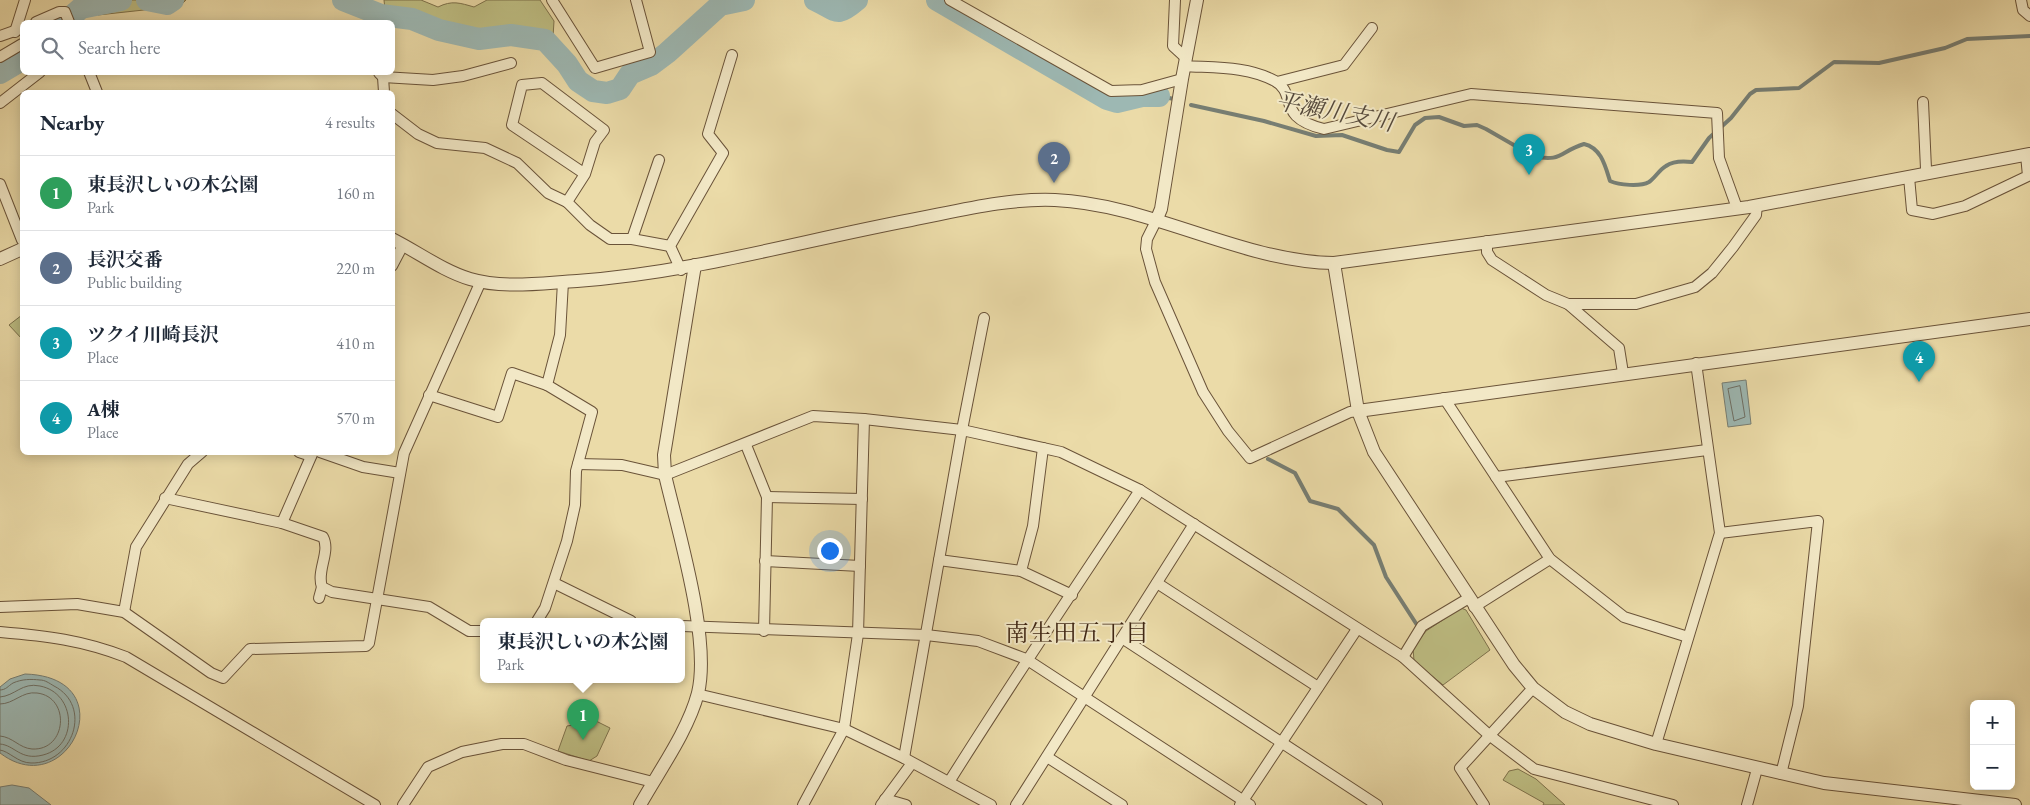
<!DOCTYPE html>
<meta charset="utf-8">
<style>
:root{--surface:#fff;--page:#f2f2f3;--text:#1f2937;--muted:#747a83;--line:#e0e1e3;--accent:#d93025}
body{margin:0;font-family:"EB Garamond","Noto Serif JP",serif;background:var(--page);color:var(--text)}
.controls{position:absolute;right:15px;bottom:15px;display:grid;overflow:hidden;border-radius:8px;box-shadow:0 2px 12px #0003}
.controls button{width:45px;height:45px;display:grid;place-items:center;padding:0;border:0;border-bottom:1px solid var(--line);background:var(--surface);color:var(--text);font:25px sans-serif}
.you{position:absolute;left:829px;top:550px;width:18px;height:18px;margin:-12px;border:4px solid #fff;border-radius:50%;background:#1a73e8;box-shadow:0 0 0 8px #1a73e833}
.badge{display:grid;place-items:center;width:32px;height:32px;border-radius:50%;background:var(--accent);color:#fff;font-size:16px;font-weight:700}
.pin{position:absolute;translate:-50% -41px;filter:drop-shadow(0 1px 2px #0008)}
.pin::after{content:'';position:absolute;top:26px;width:18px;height:15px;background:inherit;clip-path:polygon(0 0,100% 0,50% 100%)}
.popup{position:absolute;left:480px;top:618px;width:205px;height:65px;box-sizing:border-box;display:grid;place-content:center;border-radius:8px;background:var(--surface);filter:drop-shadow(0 1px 4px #0005);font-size:16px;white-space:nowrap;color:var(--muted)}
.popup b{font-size:19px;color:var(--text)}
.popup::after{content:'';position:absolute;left:50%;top:100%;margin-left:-10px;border:10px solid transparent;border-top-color:var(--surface)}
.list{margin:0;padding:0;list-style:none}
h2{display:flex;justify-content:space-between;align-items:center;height:65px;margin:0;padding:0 20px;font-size:21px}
h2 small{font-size:16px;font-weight:400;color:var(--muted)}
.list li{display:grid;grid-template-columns:32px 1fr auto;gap:15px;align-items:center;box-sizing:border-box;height:75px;padding:0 20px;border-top:1px solid var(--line)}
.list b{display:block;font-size:19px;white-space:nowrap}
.list p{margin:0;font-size:16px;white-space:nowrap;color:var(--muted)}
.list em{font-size:16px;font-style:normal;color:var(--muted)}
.icon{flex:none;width:28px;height:28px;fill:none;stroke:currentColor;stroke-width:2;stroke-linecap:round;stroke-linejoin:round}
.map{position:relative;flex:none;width:2030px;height:805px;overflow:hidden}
.search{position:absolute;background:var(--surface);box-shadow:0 2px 12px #0003;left:20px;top:20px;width:375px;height:55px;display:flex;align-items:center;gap:12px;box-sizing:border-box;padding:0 18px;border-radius:8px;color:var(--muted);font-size:19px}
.panel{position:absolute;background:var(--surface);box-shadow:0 2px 12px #0003;left:20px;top:90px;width:375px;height:365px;border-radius:8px}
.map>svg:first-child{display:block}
.green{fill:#bebe83;stroke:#7e724c}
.water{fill:#9db8b3;stroke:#777e73}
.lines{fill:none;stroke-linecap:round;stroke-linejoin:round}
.shore{stroke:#6e6f64;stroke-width:1}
.stream{stroke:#777e73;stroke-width:4}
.river{stroke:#9db8b3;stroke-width:22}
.minor-casing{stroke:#6a5339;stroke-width:12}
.tertiary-casing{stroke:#6a5339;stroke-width:14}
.minor{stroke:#f2e8c6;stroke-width:10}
.tertiary{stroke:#f2e8c6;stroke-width:12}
.labels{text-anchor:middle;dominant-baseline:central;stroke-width:4;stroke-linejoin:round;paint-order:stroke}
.water-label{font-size:24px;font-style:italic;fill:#564a3c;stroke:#f2e8c6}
.neighbourhood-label{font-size:24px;fill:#3f2614;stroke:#f2e8c6}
</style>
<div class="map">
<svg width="2030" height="805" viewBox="0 0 2030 805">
<rect width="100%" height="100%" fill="#ebdba8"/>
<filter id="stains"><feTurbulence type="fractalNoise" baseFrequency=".004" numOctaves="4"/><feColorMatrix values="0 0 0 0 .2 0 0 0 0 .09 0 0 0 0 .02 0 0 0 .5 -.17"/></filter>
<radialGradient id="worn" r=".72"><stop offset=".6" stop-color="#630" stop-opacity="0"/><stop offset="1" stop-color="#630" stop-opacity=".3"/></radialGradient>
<g class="green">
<polygon points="85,0 186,0 177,9 162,8 98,15"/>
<path d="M384,0H421L438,7C452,0 460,3 474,7L487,0H540L554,21L553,37L540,48L521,41L486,43L461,41L429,29L393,25L385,10Z"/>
<polygon points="22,315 22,339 9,325"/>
<polygon points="1461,608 1466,610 1490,650 1443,685 1414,661 1413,648 1426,631"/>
<polygon points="596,721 610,728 597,756 589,761 558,751 567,726"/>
<polygon points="1518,769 1536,779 1565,805 1543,805 1544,803 1503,780 1509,771"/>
</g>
<g class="water">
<polygon points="1746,380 1751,424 1728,427 1722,383"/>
<path d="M25,674C127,677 68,805 0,753V687L10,679Z"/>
<polygon points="12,785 29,788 51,805 0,805 0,787"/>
</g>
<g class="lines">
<g class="shore">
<polygon points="1740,386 1745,417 1734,421 1728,389"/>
<path d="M0,690C6,690 8,686 13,683C22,679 31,679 40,680C45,680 49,683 54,686C93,706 73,764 31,763C18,763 9,751 0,750"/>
<path d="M0,697C15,696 22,682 40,686C76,693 79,746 43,755C20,761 15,745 0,744"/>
<path d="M0,704C14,704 22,691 37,693C71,697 67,751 32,749C19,748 13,737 0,736"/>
</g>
<g class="stream">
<polyline points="1159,96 1174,99"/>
<path d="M1191,105L1264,121L1316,136L1342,135L1387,150L1399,152L1415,125L1425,118L1439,117L1464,126L1477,125L1486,129L1533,156C1562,163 1560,151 1584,144C1601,148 1605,165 1610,181C1619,185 1640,187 1649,182C1655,178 1659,170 1666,166C1673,161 1684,161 1692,162L1709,138L1731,118L1750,94L1756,90L1799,88L1834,62L1879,63L1945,48L1967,39L2030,36"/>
<polyline points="1268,459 1295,473 1310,501 1338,509 1374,545 1386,577 1417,625"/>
</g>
<g class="river">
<polyline points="147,0 167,4 173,0"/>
<polyline points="343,0 381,15 412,19 439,30 479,39 511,35 545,40 567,64 578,81 593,91 607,93 620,89 630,74 651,65 667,53 720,5 744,0"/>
<path d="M815,0C838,11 836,18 857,0"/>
<polyline points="937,0 1107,99 1117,102 1142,96 1159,96"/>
<polyline points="65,22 81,8 121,0"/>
<polyline points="0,73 22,60"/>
</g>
<g class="minor-casing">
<g id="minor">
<polyline points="552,0 595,68 650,52 636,0"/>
<polyline points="950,0 1111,91 1142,90 1182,79"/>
<polyline points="1175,0 1173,46 1185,57"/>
<polyline points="2021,0 2023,10 2030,16"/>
<polyline points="36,22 59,12 65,12 69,22"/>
<polyline points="15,32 25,0"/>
<polyline points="0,36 20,29"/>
<polyline points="0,57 22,44"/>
<path d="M1184,66C1215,68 1247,66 1275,81C1298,94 1275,117 1324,129L1471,94L1717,113L1719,158L1737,208"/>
<polyline points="89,72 97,92"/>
<polyline points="379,73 383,77 384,92"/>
<polyline points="383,77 433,80 463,76 511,63"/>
<polyline points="1277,82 1344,65 1372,28"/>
<polyline points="1923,102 1926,169 1928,173"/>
<polyline points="0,103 40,72"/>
<polyline points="392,114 418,134 437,143 485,148 517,163 548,193 567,202"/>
<polyline points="585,174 512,125 522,85 542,83 604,130 595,142 585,174 567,202 590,225 610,239 632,239 670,246"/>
<polyline points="1909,177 1912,210 1933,214 1965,206 2028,176 2026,155"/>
<polyline points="0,184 22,240"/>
<polyline points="1156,221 1147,239 1146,249 1155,282 1203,392 1228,431 1250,458 1350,412 1358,411"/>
<polyline points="632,239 659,160"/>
<polyline points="1487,241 1487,252 1492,260 1546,295 1568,304 1636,304 1695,287 1712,273 1733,247 1756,215 1757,205"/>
<polyline points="392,266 403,245"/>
<polyline points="681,270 670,246 723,153 708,134 732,55"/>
<polyline points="1568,304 1619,348 1623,373"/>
<polyline points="429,395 498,417 512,373 547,385"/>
<polyline points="1444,398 1550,559 1624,617 1688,637"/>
<polyline points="746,445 767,497 764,631"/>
<polyline points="299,452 311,456"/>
<polyline points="320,452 363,467 400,473"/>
<polyline points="578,464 622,465 665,475 813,416 864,419 962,430 1061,452 1140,490 1403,657 1489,735 1534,769 1673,805"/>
<polyline points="1496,477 1707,450"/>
<polyline points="767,497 862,499"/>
<path d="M165,498L282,523L323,537C331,552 316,571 322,587L332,592L429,607L469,631H484"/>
<polyline points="282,523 313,452"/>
<polyline points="1720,533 1818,521 1798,706 1781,774"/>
<polyline points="939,560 1021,571 1072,595"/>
<polyline points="765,561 860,566"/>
<polyline points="1021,571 1033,526 1043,448"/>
<polyline points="554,583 631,621"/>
<polyline points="1157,583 1318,687"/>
<polyline points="319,598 322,587"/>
<polyline points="0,607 77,604 124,612 211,673 223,678 250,649 366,646 369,643 404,453 481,281"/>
<polyline points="1474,607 1550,559"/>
<polyline points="124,612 136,547 188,464 202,452"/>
<polyline points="537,621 545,608 567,541 575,505 576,471 592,412 547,385 560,335 563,282"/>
<polyline points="682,626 926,635 978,641 1026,659 1250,805"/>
<path d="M0,632C47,636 82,640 126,657L375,805"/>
<polyline points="1122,638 1377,805"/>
<polyline points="1403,657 1422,626 1469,598"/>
<polyline points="697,694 844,729 904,758 991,805"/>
<polyline points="1656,744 1720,533 1696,363"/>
<polyline points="1047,757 1122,805"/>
<polyline points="904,758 962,430 984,318"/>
<path d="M949,782C1011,683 1076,587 1140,490"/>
<polyline points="885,799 906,805"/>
<polyline points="403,805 428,767 462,752 502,744 524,744 566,760 653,782"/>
<polyline points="803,805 844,729 858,634 864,419"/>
<polyline points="881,805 912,763"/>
<polyline points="1016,805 1194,524"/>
<polyline points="1240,805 1357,629"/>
<polyline points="1484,805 1460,768 1533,688"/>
<polyline points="1747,805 1757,769"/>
</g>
</g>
<g class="tertiary-casing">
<g id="tertiary">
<polyline points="1156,221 1161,209 1182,79 1197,0"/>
<path d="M392,239C418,252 443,271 470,279C504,289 542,283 577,281C691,273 800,241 911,220C958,211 1007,198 1055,200C1149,204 1242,262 1334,263L1749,207L2030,154"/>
<polyline points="0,259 22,249"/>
<polyline points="1334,263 1358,411 1374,452 1514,665 1533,688 1565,712 1590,724 1656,744 1824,783 2015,805"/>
<polyline points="1358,411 2030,319"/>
<path d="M640,805C659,771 688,731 698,693C711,639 678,531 665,475L664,455L695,265"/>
</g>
</g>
<use href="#minor" class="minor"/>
<use href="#tertiary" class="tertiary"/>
</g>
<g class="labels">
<g class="water-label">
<text transform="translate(1335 111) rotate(11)">平瀬川支川</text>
</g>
<g class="neighbourhood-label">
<text x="1077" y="632">南生田五丁目</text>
</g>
</g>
<rect width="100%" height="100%" filter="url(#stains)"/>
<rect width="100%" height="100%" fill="url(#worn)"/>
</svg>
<div class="controls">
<button>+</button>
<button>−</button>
</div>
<div class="you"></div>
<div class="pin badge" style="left:583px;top:740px;background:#2e9e5b">1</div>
<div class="popup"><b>東長沢しいの木公園</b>Park</div>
<div class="pin badge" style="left:1054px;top:183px;background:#5c6f8a">2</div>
<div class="pin badge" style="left:1529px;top:175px;background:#0f9aa8">3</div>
<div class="pin badge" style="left:1919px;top:382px;background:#0f9aa8">4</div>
<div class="search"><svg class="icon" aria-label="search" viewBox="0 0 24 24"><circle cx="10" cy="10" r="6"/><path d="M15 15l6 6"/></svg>Search here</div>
<section class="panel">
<h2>Nearby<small>4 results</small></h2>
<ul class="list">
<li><span class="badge" style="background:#2e9e5b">1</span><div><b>東長沢しいの木公園</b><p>Park</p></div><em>160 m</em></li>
<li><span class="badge" style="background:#5c6f8a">2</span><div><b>長沢交番</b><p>Public building</p></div><em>220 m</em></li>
<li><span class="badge" style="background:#0f9aa8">3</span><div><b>ツクイ川崎長沢</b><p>Place</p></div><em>410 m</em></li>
<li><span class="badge" style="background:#0f9aa8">4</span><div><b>A棟</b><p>Place</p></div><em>570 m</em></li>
</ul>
</section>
</div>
